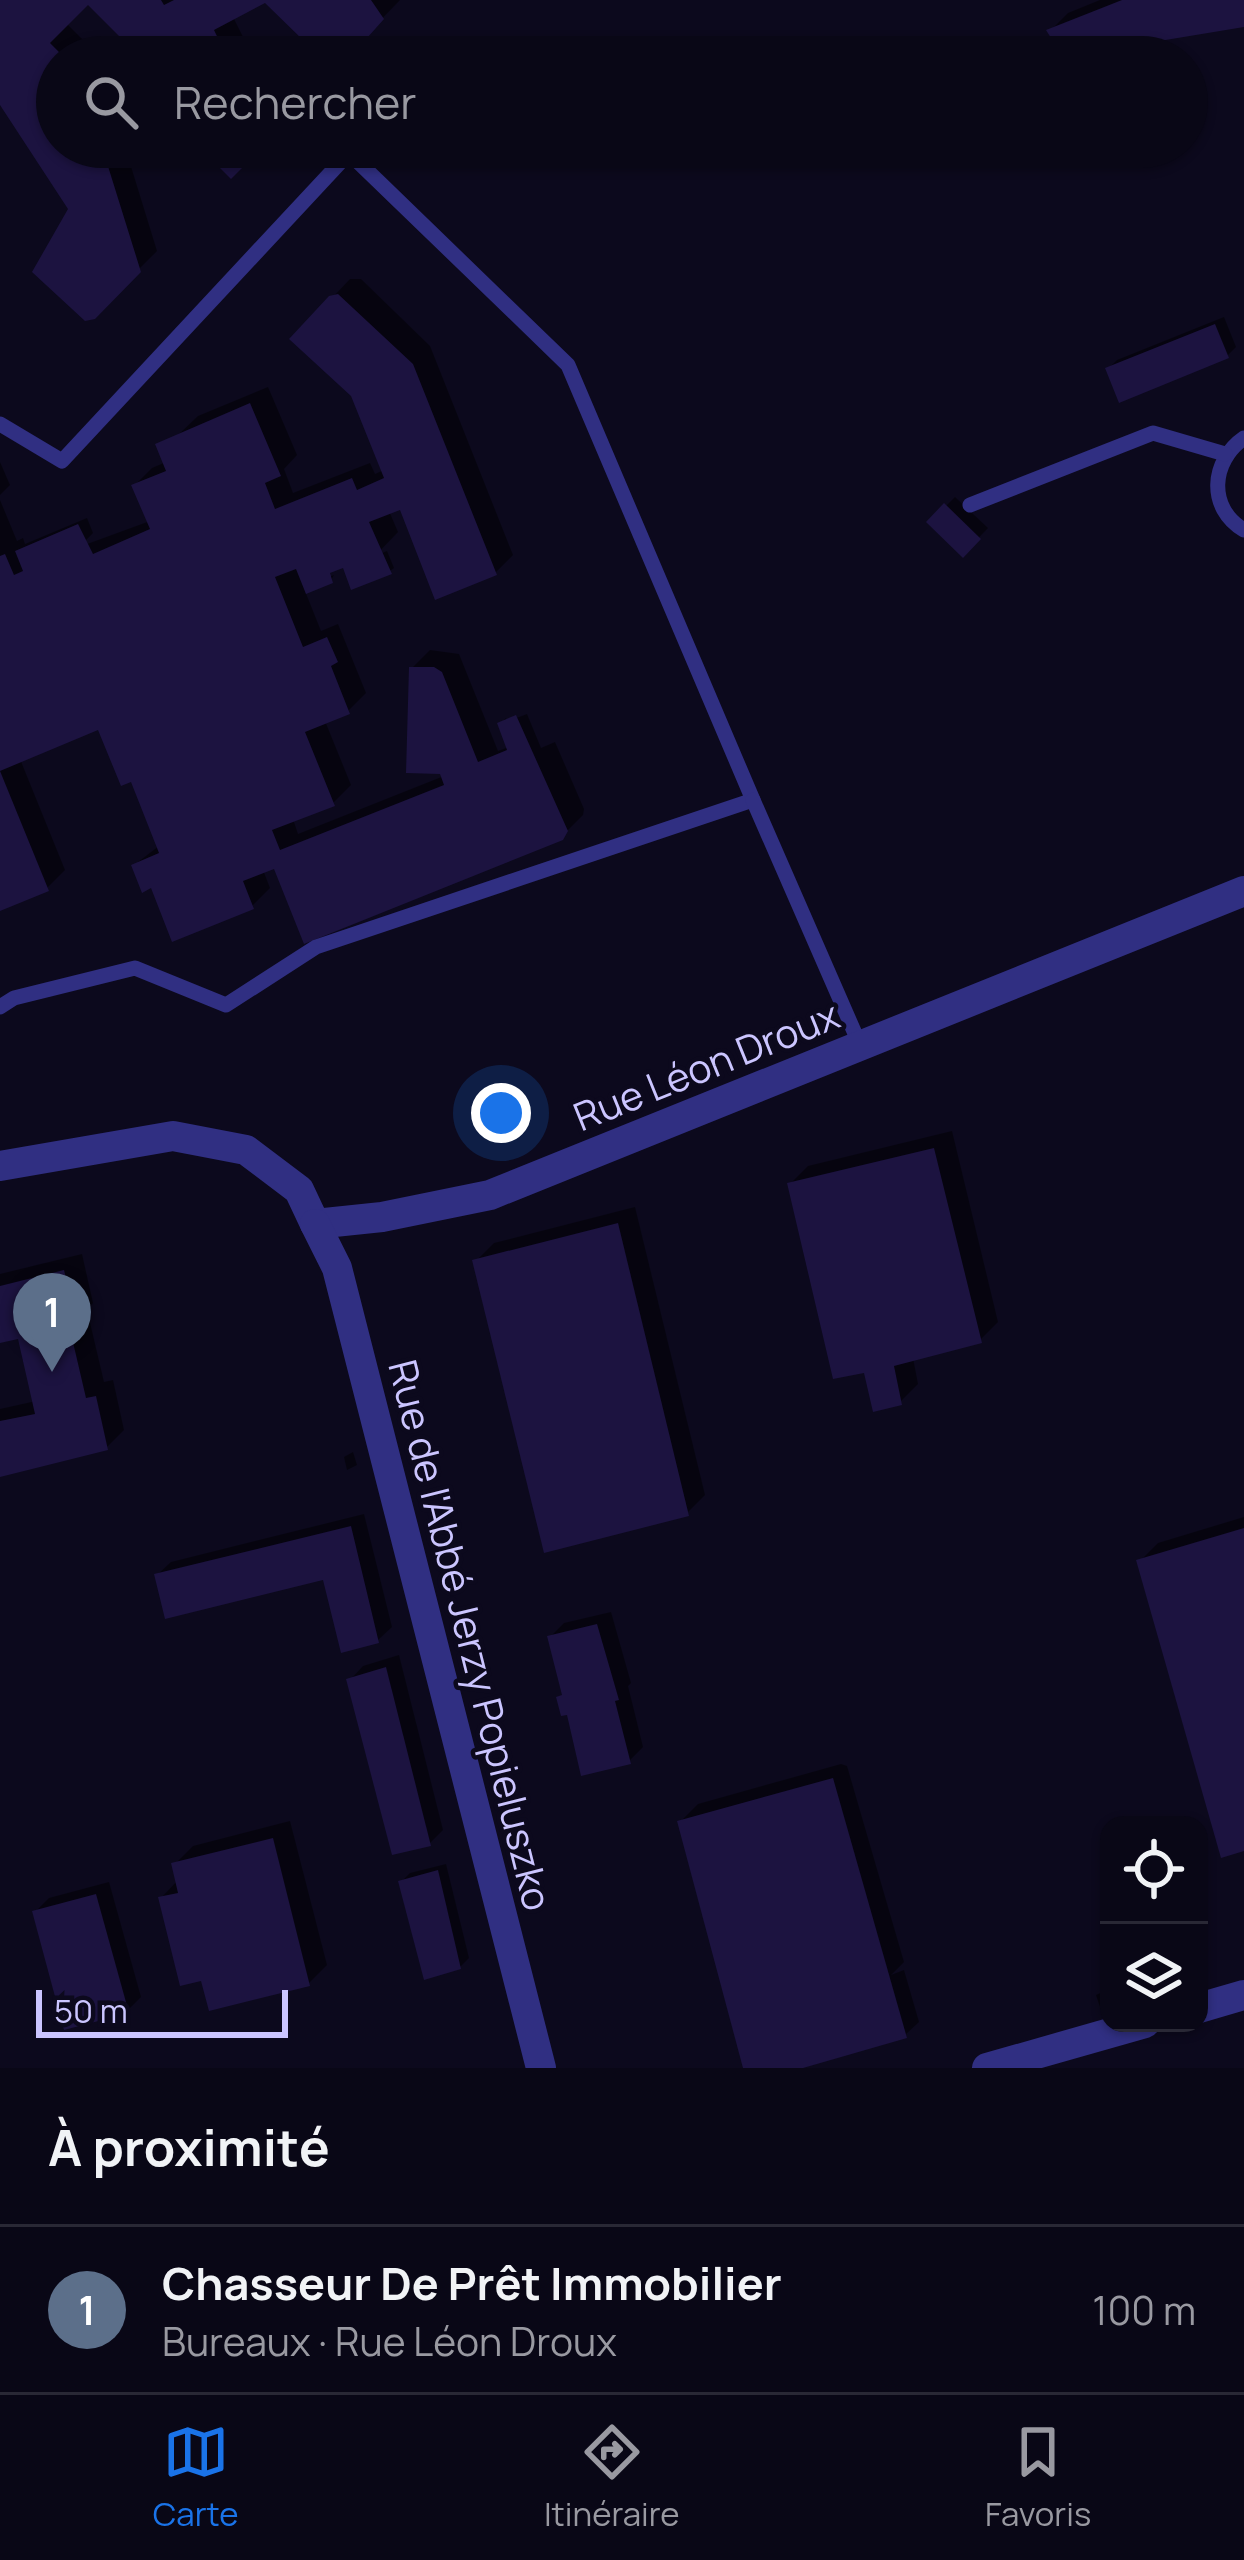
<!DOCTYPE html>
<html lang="fr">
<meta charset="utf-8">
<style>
:root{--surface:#090716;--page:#12101f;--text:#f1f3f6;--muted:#9999a1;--line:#292835;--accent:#1a73e8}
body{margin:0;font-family:Manrope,sans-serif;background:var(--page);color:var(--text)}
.controls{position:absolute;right:36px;bottom:36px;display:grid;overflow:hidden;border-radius:24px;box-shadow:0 3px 9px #0004}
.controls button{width:108px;height:108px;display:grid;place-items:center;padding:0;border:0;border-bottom:3px solid var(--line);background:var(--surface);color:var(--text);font:60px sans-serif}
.scale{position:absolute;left:36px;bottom:30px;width:252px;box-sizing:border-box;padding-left:12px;border:6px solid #cbc5ff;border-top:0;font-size:33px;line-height:42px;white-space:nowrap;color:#cbc5ff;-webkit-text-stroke:9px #0c091d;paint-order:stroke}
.you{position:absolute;left:501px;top:1113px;width:42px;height:42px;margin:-30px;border:9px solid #fff;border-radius:50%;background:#1a73e8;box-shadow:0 0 0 18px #1a73e833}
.badge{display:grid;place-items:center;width:78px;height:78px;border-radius:50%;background:var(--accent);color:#fff;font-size:39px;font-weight:700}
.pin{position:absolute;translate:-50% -99px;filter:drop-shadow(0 3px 6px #0008)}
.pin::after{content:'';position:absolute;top:63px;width:42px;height:36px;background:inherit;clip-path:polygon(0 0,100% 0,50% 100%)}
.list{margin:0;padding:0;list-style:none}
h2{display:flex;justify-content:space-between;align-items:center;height:156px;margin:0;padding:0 48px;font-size:51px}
h2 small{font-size:39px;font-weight:400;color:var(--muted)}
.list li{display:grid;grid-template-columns:78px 1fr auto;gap:36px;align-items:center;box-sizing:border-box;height:168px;padding:0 48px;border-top:3px solid var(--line)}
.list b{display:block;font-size:45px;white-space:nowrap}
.list p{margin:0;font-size:39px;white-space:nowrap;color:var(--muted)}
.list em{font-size:39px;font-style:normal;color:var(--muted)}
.icon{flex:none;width:66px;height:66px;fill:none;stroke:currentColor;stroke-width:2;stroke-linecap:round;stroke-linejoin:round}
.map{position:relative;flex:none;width:1244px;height:2068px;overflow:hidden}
.search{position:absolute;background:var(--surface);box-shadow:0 3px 9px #0004;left:36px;right:36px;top:36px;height:132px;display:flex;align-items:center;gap:30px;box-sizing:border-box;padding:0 42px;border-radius:66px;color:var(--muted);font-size:45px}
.sheet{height:324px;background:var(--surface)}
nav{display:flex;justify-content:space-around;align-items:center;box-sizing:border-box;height:168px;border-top:3px solid var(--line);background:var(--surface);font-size:33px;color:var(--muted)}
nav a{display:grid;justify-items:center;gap:6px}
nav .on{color:var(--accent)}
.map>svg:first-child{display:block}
.shadow{fill:#0007}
.building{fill:#1c1340}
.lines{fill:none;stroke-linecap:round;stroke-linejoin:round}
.lane{stroke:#302f82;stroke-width:15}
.street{stroke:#302f82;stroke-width:30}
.labels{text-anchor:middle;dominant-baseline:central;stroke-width:9;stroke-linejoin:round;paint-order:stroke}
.street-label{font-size:39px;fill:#cbc5ff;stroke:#0c091d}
</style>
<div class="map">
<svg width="1244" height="2068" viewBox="0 0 1244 2068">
<rect width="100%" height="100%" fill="#0c091d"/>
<g class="shadow">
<polygon points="0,0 264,0 233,17 253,57 141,57 88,1 66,23 100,57 57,57 57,147 125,147 157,251 90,318 72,209 0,99"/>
<polygon points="266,0 400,0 345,57 293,57 308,41"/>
<polygon points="1100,0 1244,0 1244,24 1050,31 1068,13"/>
<polygon points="350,279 361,279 430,346 513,555 495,573 402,506 389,511 398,532 375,556 387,551 394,568 390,571 356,560 306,579 306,586 334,575 331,580 305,591 321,631 338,624 366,693 348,711 325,721 351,785 333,803 293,819 298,834 454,772 412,668 430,650 459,654 498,751 509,747 500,724 506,718 506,722 527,714 541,748 555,742 584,809 583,815 564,834 275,865 263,870 270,888 252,906 152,882 138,862 159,846 132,776 100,726 20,759 65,870 47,888 0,908 0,500 17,541 23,538 25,544 87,518 93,533 79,547 150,521 134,486 152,468 166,462 178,435 198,416 268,387 297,455 284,469 293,493 370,463 375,474 384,470 353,394 293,339"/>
<polygon points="1224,317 1236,347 1227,356 1108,369 1117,360"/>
<polygon points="0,462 10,485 0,495"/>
<polygon points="955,497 988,528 963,554 930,522"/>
<polygon points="952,1131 998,1322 980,1340 913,1358 918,1384 900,1402 866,1369 790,1184 808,1166"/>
<polygon points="635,1207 705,1495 687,1513 476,1261 494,1243"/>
<polygon points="82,1254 93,1303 87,1310 104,1382 113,1380 124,1430 106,1448 0,1474 0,1409 36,1401 20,1335 0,1340 0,1274"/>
<polygon points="353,1452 357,1465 347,1470 344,1457"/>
<polygon points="364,1514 392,1627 378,1640 325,1576 157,1575 171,1562"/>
<polygon points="1244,1517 1244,1848 1140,1561 1158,1543"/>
<polygon points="611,1612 631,1683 628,1686 643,1747 629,1761 565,1693 550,1637 564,1623"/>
<polygon points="399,1655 443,1830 429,1844 350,1680 363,1666"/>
<polygon points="841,1764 847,1766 904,1962 891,1975 904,1970 919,2022 905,2035 792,2068 747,2068 680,1822 698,1804"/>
<polygon points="290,1821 327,1965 309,1983 203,1978 161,1898 178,1880 175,1864 193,1846"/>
<polygon points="446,1864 469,1958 460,1967 402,1881 410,1873"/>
<polygon points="109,1882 141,1997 127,2011 35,1912 49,1898"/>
<polygon points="1109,1989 1109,2004 1100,2007 1096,1995"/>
</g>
<g class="building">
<polygon points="0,0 161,0 164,5 174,0 371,0 384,19 350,57 289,57 304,41 265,3 214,30 227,57 140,57 88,5 50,43 64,57 57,57 57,147 123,147 107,163 141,272 95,319 85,321 32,272 68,209 0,105"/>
<polygon points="1122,0 1244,0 1244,27 1063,57 1046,30"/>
<polygon points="199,147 263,147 231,179"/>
<polygon points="338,294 413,364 497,575 435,600 400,510 369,522 392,574 351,590 343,568 330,573 333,583 306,594 296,569 275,577 303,647 327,637 338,662 331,666 350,714 305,732 335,806 272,830 280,850 444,785 440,774 406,773 409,667 434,667 442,672 478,762 507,750 497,723 516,715 568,831 563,840 304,944 274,869 243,881 254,909 172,942 151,888 142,893 131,865 159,853 131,782 121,786 98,730 0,771 0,556 5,554 14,575 23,571 15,551 78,524 93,554 150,529 131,485 166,471 155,444 250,403 281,476 265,483 275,509 352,478 357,490 384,478 351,396 289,339 329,296"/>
<polygon points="1215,324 1229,358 1119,403 1105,368"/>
<polygon points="944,503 981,539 963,558 926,522"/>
<polygon points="0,771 49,891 0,911"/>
<polygon points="934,1148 982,1343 894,1366 902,1405 873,1412 864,1373 833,1379 787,1183"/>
<polygon points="618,1223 689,1516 544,1553 472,1260"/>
<polygon points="64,1270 77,1324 69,1326 76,1355 86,1398 96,1396 108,1450 0,1477 0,1421 35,1414 18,1339 0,1343 0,1286"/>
<polygon points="351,1526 379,1643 341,1653 323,1580 165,1619 154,1574"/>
<polygon points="1244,1528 1244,1851 1221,1858 1136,1560"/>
<polygon points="597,1624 619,1700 615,1701 631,1764 581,1776 567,1715 561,1716 556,1697 562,1695 547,1636"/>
<polygon points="386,1667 431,1846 392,1855 346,1679"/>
<polygon points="833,1778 907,2038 803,2068 743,2068 677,1821"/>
<polygon points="273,1838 310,1986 209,2011 201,1981 180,1986 158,1897 178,1893 171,1863"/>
<polygon points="438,1870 461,1969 424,1980 398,1881"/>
<polygon points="96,1894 129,2013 64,2030 32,1911"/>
</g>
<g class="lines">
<g class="lane">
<polyline points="0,424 62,461 349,153 568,365 753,800 316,947 226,1005 135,968 14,998 0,1007"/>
<path d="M1244,438C1211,461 1207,508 1244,530"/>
<polyline points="970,505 1153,433 1225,454"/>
<polyline points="753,800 860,1045"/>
</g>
<g class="street">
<polyline points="0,1166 173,1136 246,1150 299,1190 315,1224 382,1217 490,1195 1244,891"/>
<polyline points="315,1224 337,1268 541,2068"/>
<polyline points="1199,2008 1244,1995"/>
<polyline points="987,2068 1145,2023"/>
</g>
</g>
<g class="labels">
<g class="street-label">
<text transform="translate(706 1065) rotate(-22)">Rue Léon Droux</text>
<text transform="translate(471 1635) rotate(76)">Rue de l'Abbé Jerzy Popieluszko</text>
</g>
</g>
</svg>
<div class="controls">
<button><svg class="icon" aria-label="locate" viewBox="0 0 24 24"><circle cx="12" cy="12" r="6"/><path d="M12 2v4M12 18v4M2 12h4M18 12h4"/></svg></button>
<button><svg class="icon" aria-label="layers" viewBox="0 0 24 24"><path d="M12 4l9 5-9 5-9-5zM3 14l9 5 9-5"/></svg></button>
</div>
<div class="scale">50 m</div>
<div class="you"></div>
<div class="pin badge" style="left:52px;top:1372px;background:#5c6f8a">1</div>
<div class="search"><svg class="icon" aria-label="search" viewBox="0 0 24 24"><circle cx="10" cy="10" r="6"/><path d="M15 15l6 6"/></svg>Rechercher</div>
</div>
<section class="sheet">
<h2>À proximité<small></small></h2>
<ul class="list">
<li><span class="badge" style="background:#5c6f8a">1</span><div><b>Chasseur De Prêt Immobilier</b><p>Bureaux · Rue Léon Droux</p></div><em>100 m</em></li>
</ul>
</section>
<nav>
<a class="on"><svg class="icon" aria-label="map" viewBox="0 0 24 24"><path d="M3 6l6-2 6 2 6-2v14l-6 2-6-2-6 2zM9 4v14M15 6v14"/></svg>Carte</a>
<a><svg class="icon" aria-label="directions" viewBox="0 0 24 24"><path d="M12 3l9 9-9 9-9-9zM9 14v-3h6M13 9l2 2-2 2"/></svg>Itinéraire</a>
<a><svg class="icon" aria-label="saved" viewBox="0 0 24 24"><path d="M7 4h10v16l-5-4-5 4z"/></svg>Favoris</a>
</nav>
